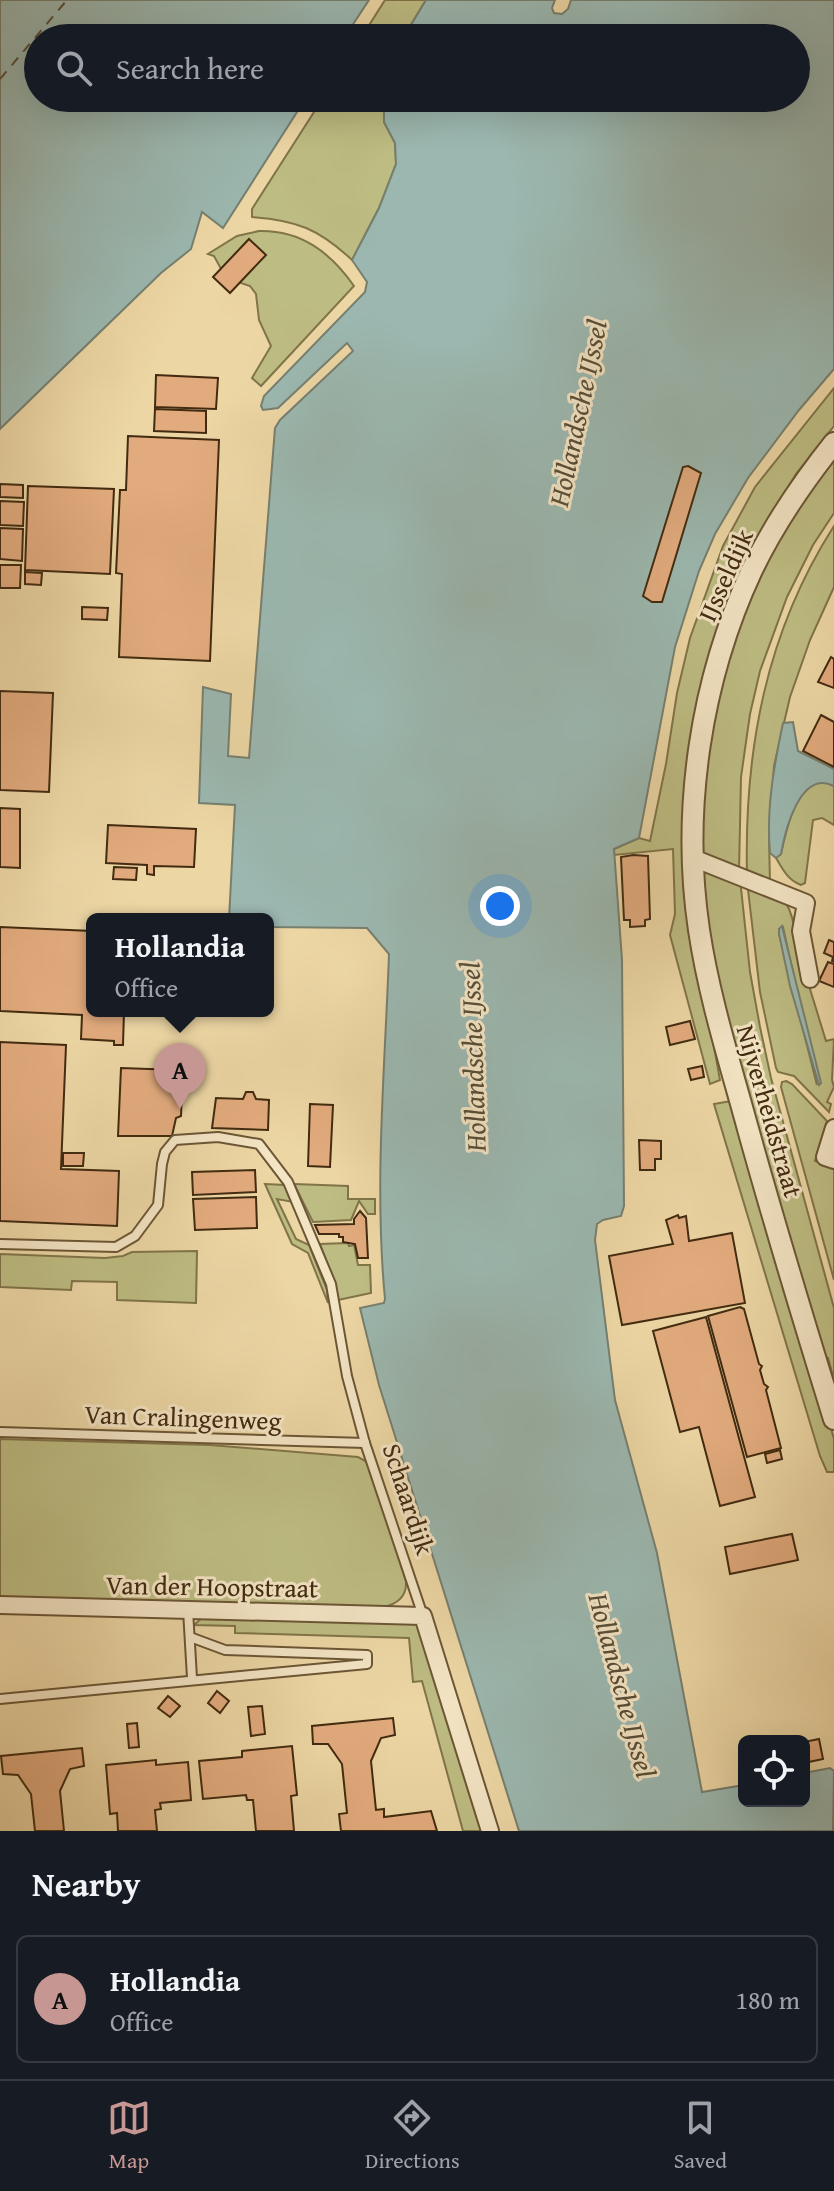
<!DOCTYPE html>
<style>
:root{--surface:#171b24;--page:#20242c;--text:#f1f3f6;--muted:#9ea1a6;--line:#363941;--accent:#c59692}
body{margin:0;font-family:"Gentium Book Plus",serif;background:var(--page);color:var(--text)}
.controls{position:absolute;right:24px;bottom:24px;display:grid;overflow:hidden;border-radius:12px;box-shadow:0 8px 32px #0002}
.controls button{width:72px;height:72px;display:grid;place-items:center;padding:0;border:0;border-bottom:2px solid var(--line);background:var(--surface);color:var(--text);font:40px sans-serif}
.you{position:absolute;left:500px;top:906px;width:28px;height:28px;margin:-20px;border:6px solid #fff;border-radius:50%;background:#1a73e8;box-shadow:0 0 0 12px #1a73e833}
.badge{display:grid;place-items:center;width:52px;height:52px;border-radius:50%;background:var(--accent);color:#111;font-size:26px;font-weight:700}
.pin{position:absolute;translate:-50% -66px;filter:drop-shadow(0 2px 4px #0008)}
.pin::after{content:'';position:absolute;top:42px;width:28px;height:24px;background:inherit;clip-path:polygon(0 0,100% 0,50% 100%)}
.popup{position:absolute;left:86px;top:913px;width:188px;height:104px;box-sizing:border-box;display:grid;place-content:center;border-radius:12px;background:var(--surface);filter:drop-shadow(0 2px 6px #0005);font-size:26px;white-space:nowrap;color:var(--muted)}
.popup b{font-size:30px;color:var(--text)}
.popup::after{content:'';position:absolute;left:50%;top:100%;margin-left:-16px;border:16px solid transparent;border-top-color:var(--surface)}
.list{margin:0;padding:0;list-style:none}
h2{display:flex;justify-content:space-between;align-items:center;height:104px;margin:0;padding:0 32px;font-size:34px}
h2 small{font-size:26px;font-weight:400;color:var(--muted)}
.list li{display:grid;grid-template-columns:52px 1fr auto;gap:24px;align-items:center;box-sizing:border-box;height:128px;margin:0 16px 16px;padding:0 16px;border:2px solid var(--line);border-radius:12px}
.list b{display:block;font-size:30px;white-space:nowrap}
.list p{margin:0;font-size:26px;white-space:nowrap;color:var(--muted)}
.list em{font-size:26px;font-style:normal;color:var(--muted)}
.icon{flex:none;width:44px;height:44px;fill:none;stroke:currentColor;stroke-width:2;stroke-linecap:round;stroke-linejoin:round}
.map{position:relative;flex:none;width:834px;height:1831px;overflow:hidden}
.search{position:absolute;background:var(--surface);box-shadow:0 8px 32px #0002;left:24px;right:24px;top:24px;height:88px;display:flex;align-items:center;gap:20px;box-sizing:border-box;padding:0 28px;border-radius:44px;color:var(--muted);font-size:30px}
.sheet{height:248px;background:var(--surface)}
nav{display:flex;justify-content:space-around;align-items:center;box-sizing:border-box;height:112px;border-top:2px solid var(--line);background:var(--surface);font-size:22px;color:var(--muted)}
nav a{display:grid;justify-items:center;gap:4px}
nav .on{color:var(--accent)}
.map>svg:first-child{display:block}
.green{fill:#bdbc82;stroke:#807449;stroke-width:2;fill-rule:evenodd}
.water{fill:#9bb7af;stroke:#777f6f;stroke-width:2}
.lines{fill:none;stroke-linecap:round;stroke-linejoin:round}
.ferry{stroke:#584e38;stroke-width:2;stroke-dasharray:10 8;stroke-linecap:butt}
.building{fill:#e2ab7e;stroke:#422b10;stroke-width:2}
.service-casing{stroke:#6c5635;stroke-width:12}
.minor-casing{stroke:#6c5635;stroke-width:20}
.tertiary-casing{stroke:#6c5635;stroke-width:24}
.service{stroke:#f3e4c4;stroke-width:8}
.minor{stroke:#f3e4c4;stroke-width:16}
.tertiary{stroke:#f3e4c4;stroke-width:20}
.labels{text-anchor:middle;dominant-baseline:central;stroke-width:6;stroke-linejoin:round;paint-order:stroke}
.street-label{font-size:26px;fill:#422b10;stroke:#f3e4c4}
.water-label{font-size:28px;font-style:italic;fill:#584e38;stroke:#f3e4c4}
</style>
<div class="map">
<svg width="834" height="1831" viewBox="0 0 834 1831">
<rect width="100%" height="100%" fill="#ecd6a4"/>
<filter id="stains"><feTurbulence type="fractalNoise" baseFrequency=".0025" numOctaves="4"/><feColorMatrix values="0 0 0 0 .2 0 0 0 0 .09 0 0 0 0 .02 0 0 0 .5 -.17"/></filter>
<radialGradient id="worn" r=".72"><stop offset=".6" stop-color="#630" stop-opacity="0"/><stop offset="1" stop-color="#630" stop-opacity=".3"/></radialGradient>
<g class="green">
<polygon points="385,0 426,0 403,38 361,38"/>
<path d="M323,98H384V122L395,143L396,164L379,208L352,260C319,229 296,220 252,217V209Z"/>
<path d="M259,231C301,230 330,252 354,286L261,386L252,378L271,346L259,320L256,294L250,286L226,278L214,256L208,254L237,236Z"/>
<polygon points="834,388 834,426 796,474 763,529 722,626 689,909 720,1080 710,1084 670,935 675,914 673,849 614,855 614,849 639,838 650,841 666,764 677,693 690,638 723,546 755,487"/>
<path d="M834,456V513L813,545L787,597L760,671L750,714L741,777L739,872L703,857C693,753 726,634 775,543C792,513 815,485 834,456Z"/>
<path d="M834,526V587L810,640L790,697L774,766L769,838L770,884L747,875C744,750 766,632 834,526Z"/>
<path d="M826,782L834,786V825L822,818L813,820L805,883L801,885C788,880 783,870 776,858L781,854C785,835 794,793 813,784C817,782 822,783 826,782Z"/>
<polygon points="704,870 740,879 750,972 760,1027 771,1078 834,1308 834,1380 828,1358 821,1357 710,955 701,875"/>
<path d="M747,881C758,887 775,891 783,899C796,913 799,957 802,976H806L826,1041L834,1039L832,1080L834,1087L827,1102L831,1104L829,1112L794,1076L778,1072L776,1068L760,992ZM783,927L817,1085L779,934V929Z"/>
<polygon points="786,1081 792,1084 827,1121 815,1161 834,1168 834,1280 781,1087 782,1082"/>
<polygon points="737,1100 834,1439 834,1472 827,1472 820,1456 714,1104"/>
<polygon points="265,1184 285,1185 293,1202 277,1199 296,1239 309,1245 327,1290 328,1303 308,1253 292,1244"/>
<polygon points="294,1184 348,1186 348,1199 375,1199 375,1214 368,1214 359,1201 351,1220 313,1222"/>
<polygon points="348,1243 349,1246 354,1245 358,1265 370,1265 371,1293 338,1300 335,1284 320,1244"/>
<polygon points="197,1251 196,1303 117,1300 117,1282 72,1281 71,1290 0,1287 0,1254 105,1258 123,1256 132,1252"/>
<path d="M0,1439L210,1445L358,1457L369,1463L406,1581C407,1596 398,1604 383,1607L0,1599Z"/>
<polygon points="203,1617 412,1622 417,1625 483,1831 463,1831 422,1681 413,1682 409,1638 235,1633 235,1626 194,1625"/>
</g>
<g class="water">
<polygon points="0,0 369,0 344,38 38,38 38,98 306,98 223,228 202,212 191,249 161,273 0,429"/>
<path d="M426,0H555L552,8L554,13L562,14L568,9L571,0H834V369L799,410L748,478L715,534L699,571L675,647L639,838L614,849L622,960L624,1206L621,1216L603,1220L597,1224L595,1240L615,1400L657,1553L702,1792L744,1785V1801H804V1773L830,1768L834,1771L833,1831H519L379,1385L360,1308L384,1303L385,1299C374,1185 385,1068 389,954L367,928L268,927V919H229L235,805L199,803L203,687L231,694L228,756L249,758L275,428L280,420L353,351L347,343L278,408L263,410L261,406L264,396L365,292L367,282L352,260L379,208L396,164L395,143L384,122V98H796V38H403Z"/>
<path d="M793,722L798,751L834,769V786C800,769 785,831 781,854L776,858L770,853C766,809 774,766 783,723Z"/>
<polygon points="782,926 821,1083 819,1085 790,986 779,934 779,929"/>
</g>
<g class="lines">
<polyline class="ferry" points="0,79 67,0"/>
</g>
<g class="building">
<polygon points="249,239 266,255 230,293 213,277"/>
<polygon points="156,375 218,378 216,409 155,407"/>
<polygon points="155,409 206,411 206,433 154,431"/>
<polygon points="128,436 219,440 210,661 119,657 122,574 116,573 120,490 126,490"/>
<polygon points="688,466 701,473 662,602 652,602 643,596 683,467"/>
<polygon points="0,484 23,485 23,498 0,497"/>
<polygon points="28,486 114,489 110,574 25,570"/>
<polygon points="0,501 24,502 23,526 0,525"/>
<polygon points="0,528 23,529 22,561 0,559"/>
<polygon points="0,565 21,565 20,588 0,588"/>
<polygon points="25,572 42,573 41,585 25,584"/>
<polygon points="82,607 108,608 107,620 82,619"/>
<polygon points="831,657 834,659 834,688 818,682"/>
<polygon points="0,691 53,693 49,792 0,790"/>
<polygon points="821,715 834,722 834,767 803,751"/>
<polygon points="0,808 20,809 20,868 0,867"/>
<polygon points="108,825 196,829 194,867 154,866 154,875 147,874 147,865 106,863"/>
<polygon points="633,855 648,856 650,919 645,920 645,926 630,927 630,920 624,920 621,857"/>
<polygon points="114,867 137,868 136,880 113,879"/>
<polygon points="0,927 92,931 92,1011 124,1011 123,1045 114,1045 114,1041 81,1039 82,1015 0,1011"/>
<polygon points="829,940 834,942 834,962 832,961 833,957 824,953"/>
<polygon points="828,962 834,964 834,987 819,981"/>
<polygon points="690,1021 695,1039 670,1045 666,1027"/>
<polygon points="0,1042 66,1045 61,1169 119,1171 117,1226 0,1221"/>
<polygon points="702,1066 704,1077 691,1080 688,1069"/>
<polygon points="121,1068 177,1070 176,1092 182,1092 181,1116 176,1118 172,1136 118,1136"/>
<polygon points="246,1092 253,1092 256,1099 269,1100 268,1130 212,1128 216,1098 243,1099"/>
<polygon points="310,1104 333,1105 330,1167 308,1166"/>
<polygon points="639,1140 661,1141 661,1159 655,1159 655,1170 640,1170"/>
<polygon points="63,1153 84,1153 83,1166 63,1166"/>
<polygon points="255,1170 256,1192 193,1195 192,1172"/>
<polygon points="256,1197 257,1228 195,1230 193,1199"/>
<polygon points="360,1211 366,1218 368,1258 358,1258 355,1244 343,1242 343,1237 339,1237 339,1234 319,1234 315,1225 354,1224 354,1219"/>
<polygon points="678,1215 679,1218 686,1216 689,1241 732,1233 745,1303 622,1325 609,1256 673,1244 666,1220"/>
<polygon points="740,1307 744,1309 759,1364 762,1366 760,1370 764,1384 768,1387 766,1390 781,1448 747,1457 708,1316"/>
<polygon points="706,1317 755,1497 720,1506 699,1427 680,1432 653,1331"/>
<polygon points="780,1450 782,1459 767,1463 765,1454"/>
<polygon points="792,1534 798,1560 730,1574 725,1547"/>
<polygon points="217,1691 229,1701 220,1713 208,1703"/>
<polygon points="168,1696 180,1706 170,1717 158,1708"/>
<polygon points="262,1706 265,1734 251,1736 248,1707"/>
<polygon points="393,1718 395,1735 381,1738 371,1761 376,1810 384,1809 384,1817 431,1811 437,1831 341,1831 339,1814 347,1813 342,1764 328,1744 313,1744 312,1726"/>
<polygon points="137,1723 139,1747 129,1748 127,1724"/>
<polygon points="819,1739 823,1759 804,1763 804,1742"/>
<polygon points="292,1746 297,1795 291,1796 294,1831 256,1831 253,1800 247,1800 246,1795 203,1799 199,1761 242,1757 242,1751"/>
<polygon points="82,1748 84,1766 70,1769 60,1791 64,1831 35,1831 31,1794 18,1775 3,1774 1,1756"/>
<polygon points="156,1760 156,1765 188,1762 191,1800 160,1803 161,1809 155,1810 157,1831 118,1831 117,1813 110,1814 106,1765"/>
</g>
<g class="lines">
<g class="service-casing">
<g id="service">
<polyline points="0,1244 116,1247 135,1236 158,1205 162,1164 165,1152 175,1140 218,1137 259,1144 288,1182 331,1284 347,1376 365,1443 423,1616"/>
<polyline points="0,1432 365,1443"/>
<polyline points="188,1610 192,1678"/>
<polyline points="0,1699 367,1664 367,1655 225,1650 190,1637"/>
</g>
</g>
<g class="minor-casing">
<g id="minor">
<polyline points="693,858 806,903 801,931 810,979"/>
<polyline points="834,1128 825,1157 834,1160"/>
<polyline points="0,1605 423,1616 490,1831"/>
</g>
</g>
<g class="tertiary-casing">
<path id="tertiary" d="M834,443C803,482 774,524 752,570C701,679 681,810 699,930C709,997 730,1063 748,1129C775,1226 804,1322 834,1419"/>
</g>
<use href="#service" class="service"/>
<use href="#minor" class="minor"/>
<use href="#tertiary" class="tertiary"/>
</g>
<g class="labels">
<g class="street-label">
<text transform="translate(725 575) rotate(-66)">IJsseldijk</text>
<text transform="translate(770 1111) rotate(74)">Nijverheidstraat</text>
<text transform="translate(183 1417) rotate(2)">Van Cralingenweg</text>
<text transform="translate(409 1499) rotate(72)">Schaardijk</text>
<text transform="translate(212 1586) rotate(1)">Van der Hoopstraat</text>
</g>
<g class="water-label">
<text transform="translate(577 413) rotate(-78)">Hollandsche IJssel</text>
<text transform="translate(472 1057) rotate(-92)">Hollandsche IJssel</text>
<text transform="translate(623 1685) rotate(75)">Hollandsche IJssel</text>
</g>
</g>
<rect width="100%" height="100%" filter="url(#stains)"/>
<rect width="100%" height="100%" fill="url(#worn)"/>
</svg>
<div class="controls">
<button><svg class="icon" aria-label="locate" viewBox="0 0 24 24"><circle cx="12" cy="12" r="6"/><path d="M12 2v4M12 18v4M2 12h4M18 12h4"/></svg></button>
</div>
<div class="you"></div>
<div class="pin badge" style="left:180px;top:1109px">A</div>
<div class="popup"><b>Hollandia</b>Office</div>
<div class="search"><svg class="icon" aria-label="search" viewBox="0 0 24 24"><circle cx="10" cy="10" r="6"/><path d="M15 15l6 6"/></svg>Search here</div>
</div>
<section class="sheet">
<h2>Nearby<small></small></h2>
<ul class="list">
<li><span class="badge">A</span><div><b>Hollandia</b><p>Office</p></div><em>180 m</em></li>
</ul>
</section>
<nav>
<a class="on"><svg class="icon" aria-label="map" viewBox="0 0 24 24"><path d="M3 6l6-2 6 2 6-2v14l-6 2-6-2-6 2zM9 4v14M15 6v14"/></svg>Map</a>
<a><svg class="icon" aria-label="directions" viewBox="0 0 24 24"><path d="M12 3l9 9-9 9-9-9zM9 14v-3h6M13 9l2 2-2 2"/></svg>Directions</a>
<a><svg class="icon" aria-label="saved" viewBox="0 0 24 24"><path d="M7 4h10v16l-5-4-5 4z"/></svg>Saved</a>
</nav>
